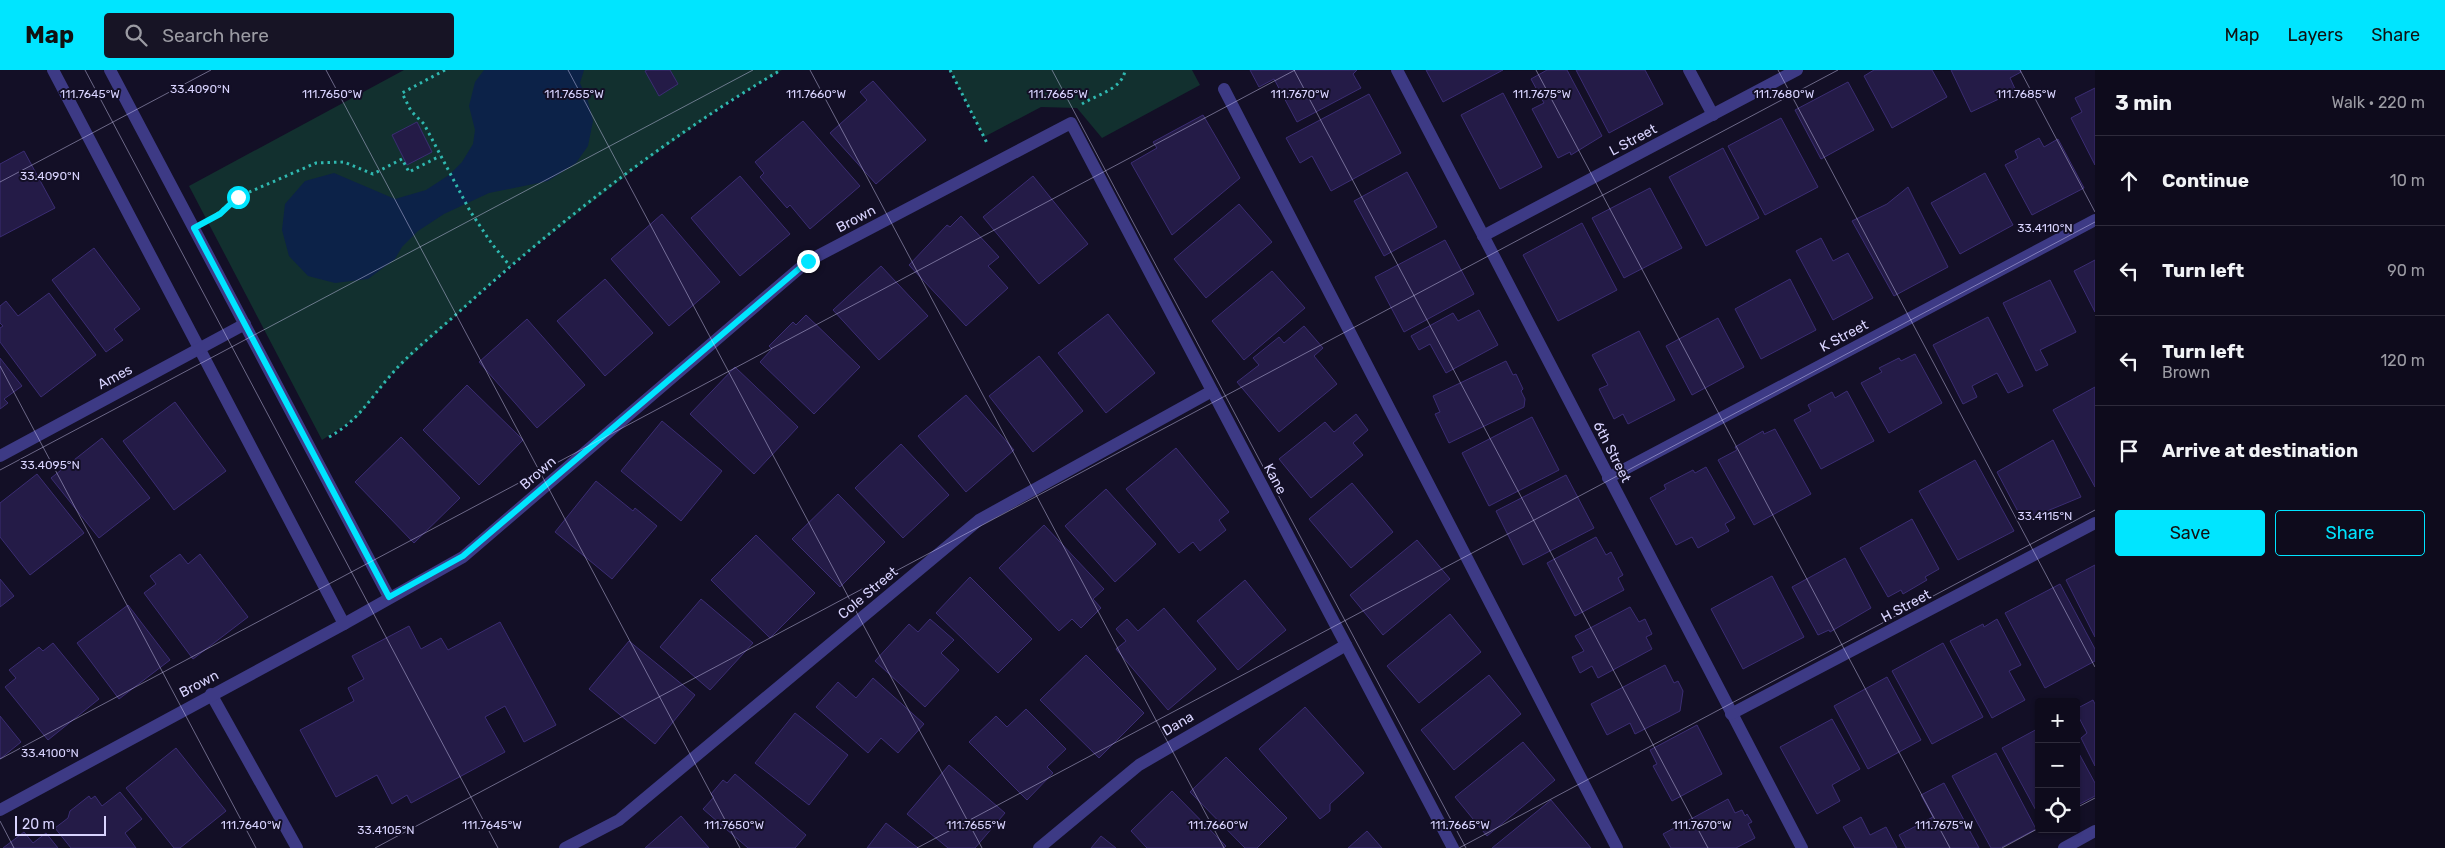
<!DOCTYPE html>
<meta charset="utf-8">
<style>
:root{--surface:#0e0b1c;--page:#171425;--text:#f1f3f6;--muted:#9b9ba3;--line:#2e2b3b;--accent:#00e5ff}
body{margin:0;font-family:Rubik,sans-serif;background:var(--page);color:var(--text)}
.controls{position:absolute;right:15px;bottom:15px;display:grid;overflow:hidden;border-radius:5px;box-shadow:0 1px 4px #0004}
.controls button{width:45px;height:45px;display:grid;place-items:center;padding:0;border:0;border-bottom:1px solid var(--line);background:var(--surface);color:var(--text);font:25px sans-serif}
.scale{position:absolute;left:15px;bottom:12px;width:91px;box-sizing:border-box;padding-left:5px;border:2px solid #d9d4ff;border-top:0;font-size:14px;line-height:18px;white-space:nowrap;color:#d9d4ff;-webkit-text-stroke:4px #130f26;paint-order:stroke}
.stop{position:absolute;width:15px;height:15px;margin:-11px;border:4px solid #00e5ff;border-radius:50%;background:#fff}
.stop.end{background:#00e5ff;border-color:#fff;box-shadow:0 1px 5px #0008}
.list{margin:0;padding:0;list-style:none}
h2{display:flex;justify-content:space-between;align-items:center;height:65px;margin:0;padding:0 20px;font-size:21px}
h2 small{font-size:16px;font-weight:400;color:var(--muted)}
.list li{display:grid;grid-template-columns:32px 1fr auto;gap:15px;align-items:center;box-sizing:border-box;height:90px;padding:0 20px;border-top:1px solid var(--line)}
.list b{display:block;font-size:19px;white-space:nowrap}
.list p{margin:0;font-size:16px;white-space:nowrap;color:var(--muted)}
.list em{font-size:16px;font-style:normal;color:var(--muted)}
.actions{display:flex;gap:10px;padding:15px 20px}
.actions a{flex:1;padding:11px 0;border:1px solid var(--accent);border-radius:5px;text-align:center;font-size:18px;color:var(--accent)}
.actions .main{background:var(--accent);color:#111}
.icon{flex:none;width:28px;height:28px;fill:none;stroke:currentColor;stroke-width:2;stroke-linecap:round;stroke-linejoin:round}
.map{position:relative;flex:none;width:2095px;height:778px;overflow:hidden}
header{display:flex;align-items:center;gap:30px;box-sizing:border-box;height:70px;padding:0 25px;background:var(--accent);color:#111}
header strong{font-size:24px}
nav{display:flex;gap:28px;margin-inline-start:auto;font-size:18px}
.search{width:350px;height:45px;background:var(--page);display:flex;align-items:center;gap:12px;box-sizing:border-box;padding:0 18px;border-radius:5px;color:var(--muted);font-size:19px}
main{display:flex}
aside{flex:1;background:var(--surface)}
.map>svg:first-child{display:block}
.green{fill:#12302f}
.water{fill:#0c2248}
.building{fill:#241b47;stroke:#3b2d73}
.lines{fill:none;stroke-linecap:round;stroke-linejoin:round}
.path{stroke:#2fb8b0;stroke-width:3;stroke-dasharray:2.5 4;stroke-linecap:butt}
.service{stroke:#3d3a85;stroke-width:12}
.route{stroke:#00e5ff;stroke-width:6}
.ticks{fill:none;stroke:#d9d4ff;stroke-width:1;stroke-opacity:0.45}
.labels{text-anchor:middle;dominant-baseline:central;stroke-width:4;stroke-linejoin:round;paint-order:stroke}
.street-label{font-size:14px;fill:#d9d4ff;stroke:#130f26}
.ticks-label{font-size:12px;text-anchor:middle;fill:#d9d4ff;stroke:#130f26;stroke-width:4;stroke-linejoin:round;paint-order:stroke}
</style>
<header>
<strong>Map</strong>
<div class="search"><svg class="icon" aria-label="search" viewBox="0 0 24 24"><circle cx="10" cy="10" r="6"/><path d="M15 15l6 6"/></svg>Search here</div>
<nav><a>Map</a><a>Layers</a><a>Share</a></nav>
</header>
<main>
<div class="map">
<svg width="2095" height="778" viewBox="0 0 2095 778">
<rect width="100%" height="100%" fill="#130f26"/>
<g class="green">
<polygon points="404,0 782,0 731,30 636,98 510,196 391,305 359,346 322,370 189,116"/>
<polygon points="950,0 1192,0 1200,15 1102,68 1077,38 1041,37 984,67"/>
</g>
<polygon class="water" points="484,0 584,0 580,13 588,31 593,51 588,76 576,93 548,111 489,123 444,144 418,161 402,177 395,189 368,209 335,213 308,206 289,186 282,160 285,134 305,111 334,103 395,129 426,120 449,105 462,92 473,74 475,60 469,36 475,12"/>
<g class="building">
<polygon points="647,0 670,0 678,14 659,26 645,1"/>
<polygon points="1250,0 1357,0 1353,4 1361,18 1297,52 1274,9 1259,17"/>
<polygon points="1426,0 1503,0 1443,32"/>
<polygon points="1547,0 1567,0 1602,66 1571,85 1570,82 1558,88 1532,39 1544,33 1531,9"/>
<polygon points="1576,0 1645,0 1663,34 1609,63"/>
<polygon points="1874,0 1932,0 1947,27 1892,58 1864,6"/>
<polygon points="1951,0 2020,0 2021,2 2010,8 2016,21 1971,42"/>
<polygon points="873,11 926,70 876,114 830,63 867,30 860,22"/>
<polygon points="1848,12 1874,60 1821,89 1795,40"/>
<polygon points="2095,18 2095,95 2071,48 2082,42 2075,28"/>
<polygon points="1503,23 1542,97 1500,119 1461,45"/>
<polygon points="1369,24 1401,83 1331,121 1312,86 1300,93 1286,68"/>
<polygon points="1203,45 1240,108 1172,165 1131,93 1157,78 1153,72"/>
<polygon points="1781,48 1818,117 1765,145 1728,76"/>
<polygon points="803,51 860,116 810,159 790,135 787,138 760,107 764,103 755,92"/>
<polygon points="417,52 432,82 407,95 392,65"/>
<polygon points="2039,68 2044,77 2058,69 2084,118 2032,145 2005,95 2018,88 2015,81"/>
<polygon points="1723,78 1759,148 1706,176 1669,107"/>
<polygon points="24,81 55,138 0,167 0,94"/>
<polygon points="1407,102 1437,157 1384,186 1354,131"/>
<polygon points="1985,103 2013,155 1960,184 1931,133"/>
<polygon points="740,106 790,164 740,206 691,148"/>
<polygon points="1033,106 1088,174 1039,214 983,147"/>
<polygon points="1908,117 1948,197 1894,226 1852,151 1887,134"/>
<polygon points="1650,118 1682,178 1624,208 1592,148"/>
<polygon points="1239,134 1272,172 1206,228 1174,189"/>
<polygon points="662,144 720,212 669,256 611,189"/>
<polygon points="961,146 999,187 988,196 1008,218 966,256 909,195 947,155 950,157"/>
<polygon points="1582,153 1617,220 1558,251 1523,185"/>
<polygon points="1821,168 1833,191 1848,183 1873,228 1833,250 1796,181"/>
<polygon points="1445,170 1474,224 1404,262 1375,207"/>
<polygon points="94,178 140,239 114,259 123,270 106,282 52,210"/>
<polygon points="2095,190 2095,242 2074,201"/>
<polygon points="881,196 928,246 879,290 833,240"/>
<polygon points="1272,201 1305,238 1244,290 1212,251"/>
<polygon points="605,209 653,263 605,306 557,251"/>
<polygon points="1790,209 1816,260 1761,289 1735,239"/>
<polygon points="2050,210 2076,262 2040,280 2048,295 2036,301 2003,233"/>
<polygon points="49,223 96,285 41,327 0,272 0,258 3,256 0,253 0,236 6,231 18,246"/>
<polygon points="1479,240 1498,275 1446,303 1430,274 1419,280 1411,266 1453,243 1458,251"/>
<polygon points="1108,244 1155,303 1106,343 1058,283"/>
<polygon points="806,245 860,297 814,344 760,292 772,279 769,276 793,252 796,255"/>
<polygon points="1988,247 2023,316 2008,323 1997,303 1972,316 1977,327 1963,334 1933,275"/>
<polygon points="1718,248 1744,297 1692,325 1666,276"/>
<polygon points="527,249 585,315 537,358 479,292"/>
<polygon points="1304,256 1323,278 1314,286 1337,314 1279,362 1237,312 1259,295 1253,288 1279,267 1284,273"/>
<polygon points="1639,261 1675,330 1628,354 1623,344 1614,349 1599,319 1608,315 1592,285"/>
<polygon points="1915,284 1942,333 1889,363 1861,313 1882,302 1879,298 1899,288 1901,291"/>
<polygon points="1039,286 1083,341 1033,382 989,326"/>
<polygon points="0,288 22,316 4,329 8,333 0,339"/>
<polygon points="1506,291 1513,305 1516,304 1523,319 1521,321 1525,329 1524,337 1449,373 1435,344 1440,342 1433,326"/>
<polygon points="735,297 798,357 754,404 690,344"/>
<polygon points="467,315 523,370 479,415 423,360"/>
<polygon points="2095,317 2095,417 2053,340"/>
<polygon points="1847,321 1874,371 1821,399 1794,350 1811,341 1808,335 1832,322 1835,328"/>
<polygon points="966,325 1014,380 966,422 918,366"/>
<polygon points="175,332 226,401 174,440 123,371"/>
<polygon points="1356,344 1368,360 1353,373 1363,385 1311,428 1279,389 1325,352 1334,362"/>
<polygon points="1532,347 1559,400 1489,436 1462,383"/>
<polygon points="662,351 722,401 681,451 621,401"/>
<polygon points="1775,359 1811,424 1754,455 1718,390 1737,380 1735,377 1763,361 1764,364"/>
<polygon points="401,367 460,428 414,473 355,412"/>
<polygon points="102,368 150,428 99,468 51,408"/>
<polygon points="2053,370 2081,427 2023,451 1997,402"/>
<polygon points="901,374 949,425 903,468 855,418"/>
<polygon points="1176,378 1229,442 1219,450 1226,460 1200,481 1193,472 1179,483 1126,419"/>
<polygon points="1975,390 2014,461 1958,490 1919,421"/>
<polygon points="1706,397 1735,448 1725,454 1729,461 1698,478 1692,467 1676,475 1650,428 1666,419 1664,415 1693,400 1695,403"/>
<polygon points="37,404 84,463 30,505 0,467 0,433"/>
<polygon points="1566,405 1594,458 1523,495 1496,441"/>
<polygon points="596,411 633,441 635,438 657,456 612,509 555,462"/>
<polygon points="1352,413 1393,462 1351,498 1309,449"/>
<polygon points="1106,419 1156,474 1115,512 1065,456"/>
<polygon points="838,424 885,472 840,517 792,469"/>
<polygon points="1912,449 1939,499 1925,507 1927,510 1903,524 1901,520 1888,527 1860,478"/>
<polygon points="1044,455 1104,519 1093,529 1101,538 1081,558 1072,549 1059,561 999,498"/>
<polygon points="756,465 815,523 770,568 711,510"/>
<polygon points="1596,467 1606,485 1611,482 1623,505 1618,508 1624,520 1575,546 1547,493"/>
<polygon points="1417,470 1450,509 1383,565 1350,525"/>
<polygon points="180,484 188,494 200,484 248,547 193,589 144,523 156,514 150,506"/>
<polygon points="1845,488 1871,538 1830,562 1829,560 1818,565 1792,517"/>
<polygon points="2095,495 2095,567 2066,510"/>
<polygon points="1772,506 1804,567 1743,599 1711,539"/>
<polygon points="970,507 1032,569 998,603 936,543"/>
<polygon points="0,509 14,526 0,537"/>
<polygon points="1245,510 1286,560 1238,600 1197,551"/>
<polygon points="2060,514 2095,579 2095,591 2045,618 2005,543"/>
<polygon points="701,529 753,573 710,620 660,577"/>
<polygon points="128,535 170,590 119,629 77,573"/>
<polygon points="1630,537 1639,552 1645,549 1652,564 1646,567 1652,579 1598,608 1592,596 1580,603 1572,587 1584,581 1575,566"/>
<polygon points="1164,538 1216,599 1168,640 1116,579 1126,571 1116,559 1127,549 1138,561"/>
<polygon points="1450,544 1481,582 1419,633 1387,596"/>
<polygon points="930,549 954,570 941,583 959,600 925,637 875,591 909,554 918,562"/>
<polygon points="1997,549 2021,595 2009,601 2025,630 1992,648 1950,571 1983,554 1984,557"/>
<polygon points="500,552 556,655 524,672 505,636 485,647 505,682 476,698 411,733 407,725 392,734 377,705 336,727 300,660 354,631 348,618 364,609 352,586 409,556 421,579 441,568 448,580"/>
<polygon points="629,571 695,625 655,674 589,619"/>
<polygon points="53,573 99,629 48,670 5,617 16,608 9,600 39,577 43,581"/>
<polygon points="1943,573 1983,647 1932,674 1892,601"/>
<polygon points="1086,585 1144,643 1099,688 1040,630"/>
<polygon points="1665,595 1674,613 1678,611 1683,621 1680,641 1635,664 1630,653 1607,665 1591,634"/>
<polygon points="1489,605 1521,644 1454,700 1421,660"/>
<polygon points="1887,607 1921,670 1868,699 1834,636"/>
<polygon points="873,608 924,654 898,683 881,668 868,683 816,637 838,612 856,628"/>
<polygon points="2093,630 2095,634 2095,696 2081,668 2087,663 2076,642 2076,639"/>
<polygon points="1305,637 1364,703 1330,734 1330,741 1320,749 1259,679"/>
<polygon points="1026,639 1066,679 1047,697 1053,703 1027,730 969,672 996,646 1007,657"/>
<polygon points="795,643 848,685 809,735 755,693"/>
<polygon points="0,646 21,672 0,689"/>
<polygon points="1832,649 1860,699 1832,715 1840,731 1817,744 1780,677"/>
<polygon points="1697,655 1722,704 1672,731 1653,696 1657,694 1650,680"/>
<polygon points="2039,658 2039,746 2002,678"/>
<polygon points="1523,672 1555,710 1487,766 1455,727"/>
<polygon points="176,678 226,741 180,778 174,778 126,718"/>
<polygon points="2076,678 2095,713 2095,726 2076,736"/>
<polygon points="1996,683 2036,759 2000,778 1991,778 1952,706"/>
<polygon points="1226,687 1287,748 1257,778 1245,778 1190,722"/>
<polygon points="949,695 1005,743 975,778 948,778 907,744"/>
<polygon points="735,704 806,765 795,778 748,778 703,739 714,727 711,724 723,710 727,713"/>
<polygon points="1944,713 1979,778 1906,778 1899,765 1933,747 1921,725"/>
<polygon points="1172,721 1226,776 1224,778 1147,778 1131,761"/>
<polygon points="120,722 142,749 125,763 136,778 71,778 55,758 68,748 70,741 89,726 91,729 95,726 102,736"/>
<polygon points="1728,729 1735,743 1742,740 1745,746 1747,744 1752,752 1748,754 1755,768 1736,778 1671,778 1663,764"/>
<polygon points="1551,730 1591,778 1492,778"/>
<polygon points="681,746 709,778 645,778"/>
<polygon points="1861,747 1870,765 1886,757 1897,778 1855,778 1843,757"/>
<polygon points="886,753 918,778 867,778"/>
<polygon points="1367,761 1382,778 1348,778"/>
<polygon points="24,762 33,773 46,763 58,778 3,778"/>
<polygon points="1101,766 1116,778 1091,778"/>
</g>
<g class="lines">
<g class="path">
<polyline points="445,0 402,23 411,41 424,54 470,141 492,174 510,196"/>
<polyline points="950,0 987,73"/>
<path d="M1082,34C1096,25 1123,19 1125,0"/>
<polyline points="212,148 238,127 316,93 344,92 373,104 402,89 409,102 440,86"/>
<path d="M329,367C358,351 369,330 390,306C410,282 437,262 460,241C557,153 667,67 781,0"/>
</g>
<g class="service">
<polyline points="53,0 344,554"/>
<polyline points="110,0 389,527"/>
<polyline points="1397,0 1802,778"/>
<polyline points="1689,0 1713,45"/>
<polyline points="1224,19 1617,778"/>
<polyline points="1483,166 1797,0"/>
<polyline points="0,386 245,254"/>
<polyline points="1608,408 2095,150"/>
<polyline points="211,624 297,778"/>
<polyline points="1731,644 2095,453"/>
<polyline points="0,740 344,554 463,487 808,191 1071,53 1453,778"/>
<polyline points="565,778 619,750 979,450 1212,321"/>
<polyline points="1039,778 1139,695 1346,575"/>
<polyline points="2064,778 2095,761"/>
</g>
</g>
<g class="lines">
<polyline class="route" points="238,127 220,144 194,158 389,527 463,486 808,191"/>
</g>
<path class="ticks" d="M85,0L498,778M326,0L740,778M568,0L982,778M810,0L1224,778M1052,0L1466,778M1294,0L1708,778M1536,0L1950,778M1778,0L2095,597M2020,0L2095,142M0,112L211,0M0,296L256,778M0,400L753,0M0,689L1295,0M2076,738L2095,728M0,751L14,778M375,778L1838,0M917,778L2095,152M1459,778L2095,440M2002,778L2039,758"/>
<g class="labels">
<g class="street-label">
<text transform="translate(1633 70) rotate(-28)">L Street</text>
<text transform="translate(856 149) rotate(-28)">Brown</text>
<text transform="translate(1844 266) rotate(-28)">K Street</text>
<text transform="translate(115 307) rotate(-28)">Ames</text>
<text transform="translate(1612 382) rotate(63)">6th Street</text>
<text transform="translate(538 403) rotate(-41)">Brown</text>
<text transform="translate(1275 409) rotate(62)">Kane</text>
<text transform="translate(868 523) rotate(-40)">Cole Street</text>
<text transform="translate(1906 536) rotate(-28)">H Street</text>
<text transform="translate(199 614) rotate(-28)">Brown</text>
<text transform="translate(1178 654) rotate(-30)">Dana</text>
</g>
</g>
<g class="ticks-label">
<text x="200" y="23">33.4090°N</text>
<text x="90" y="28">111.7645°W</text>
<text x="332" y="28">111.7650°W</text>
<text x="574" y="28">111.7655°W</text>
<text x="816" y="28">111.7660°W</text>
<text x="1058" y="28">111.7665°W</text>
<text x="1542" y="28">111.7675°W</text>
<text x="1784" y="28">111.7680°W</text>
<text x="2026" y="28">111.7685°W</text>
<text x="1300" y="28">111.7670°W</text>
<text x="50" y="110">33.4090°N</text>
<text x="2045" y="162">33.4110°N</text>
<text x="50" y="399">33.4095°N</text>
<text x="2045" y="450">33.4115°N</text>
<text x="50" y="687">33.4100°N</text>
<text x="251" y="759">111.7640°W</text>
<text x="492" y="759">111.7645°W</text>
<text x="734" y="759">111.7650°W</text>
<text x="976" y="759">111.7655°W</text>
<text x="1218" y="759">111.7660°W</text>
<text x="1460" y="759">111.7665°W</text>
<text x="1702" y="759">111.7670°W</text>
<text x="1944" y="759">111.7675°W</text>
<text x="386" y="764">33.4105°N</text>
</g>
</svg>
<div class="controls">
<button>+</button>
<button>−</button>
<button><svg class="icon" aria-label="locate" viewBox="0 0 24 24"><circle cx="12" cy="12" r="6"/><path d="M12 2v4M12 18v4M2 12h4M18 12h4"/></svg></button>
</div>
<div class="scale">20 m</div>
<div class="stop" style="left:238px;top:127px"></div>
<div class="stop end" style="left:808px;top:191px"></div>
</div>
<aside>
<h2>3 min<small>Walk · 220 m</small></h2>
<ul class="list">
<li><svg class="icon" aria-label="ahead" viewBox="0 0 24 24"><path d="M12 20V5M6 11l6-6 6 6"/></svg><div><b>Continue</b></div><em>10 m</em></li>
<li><svg class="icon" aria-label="left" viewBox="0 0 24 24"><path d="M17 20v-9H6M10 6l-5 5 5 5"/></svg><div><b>Turn left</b></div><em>90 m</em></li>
<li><svg class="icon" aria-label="left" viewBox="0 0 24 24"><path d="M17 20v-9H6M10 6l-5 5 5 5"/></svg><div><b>Turn left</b><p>Brown</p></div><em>120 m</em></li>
<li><svg class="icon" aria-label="arrive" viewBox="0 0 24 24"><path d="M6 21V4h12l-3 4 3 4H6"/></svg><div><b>Arrive at destination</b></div></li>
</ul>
<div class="actions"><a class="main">Save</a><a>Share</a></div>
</aside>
</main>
